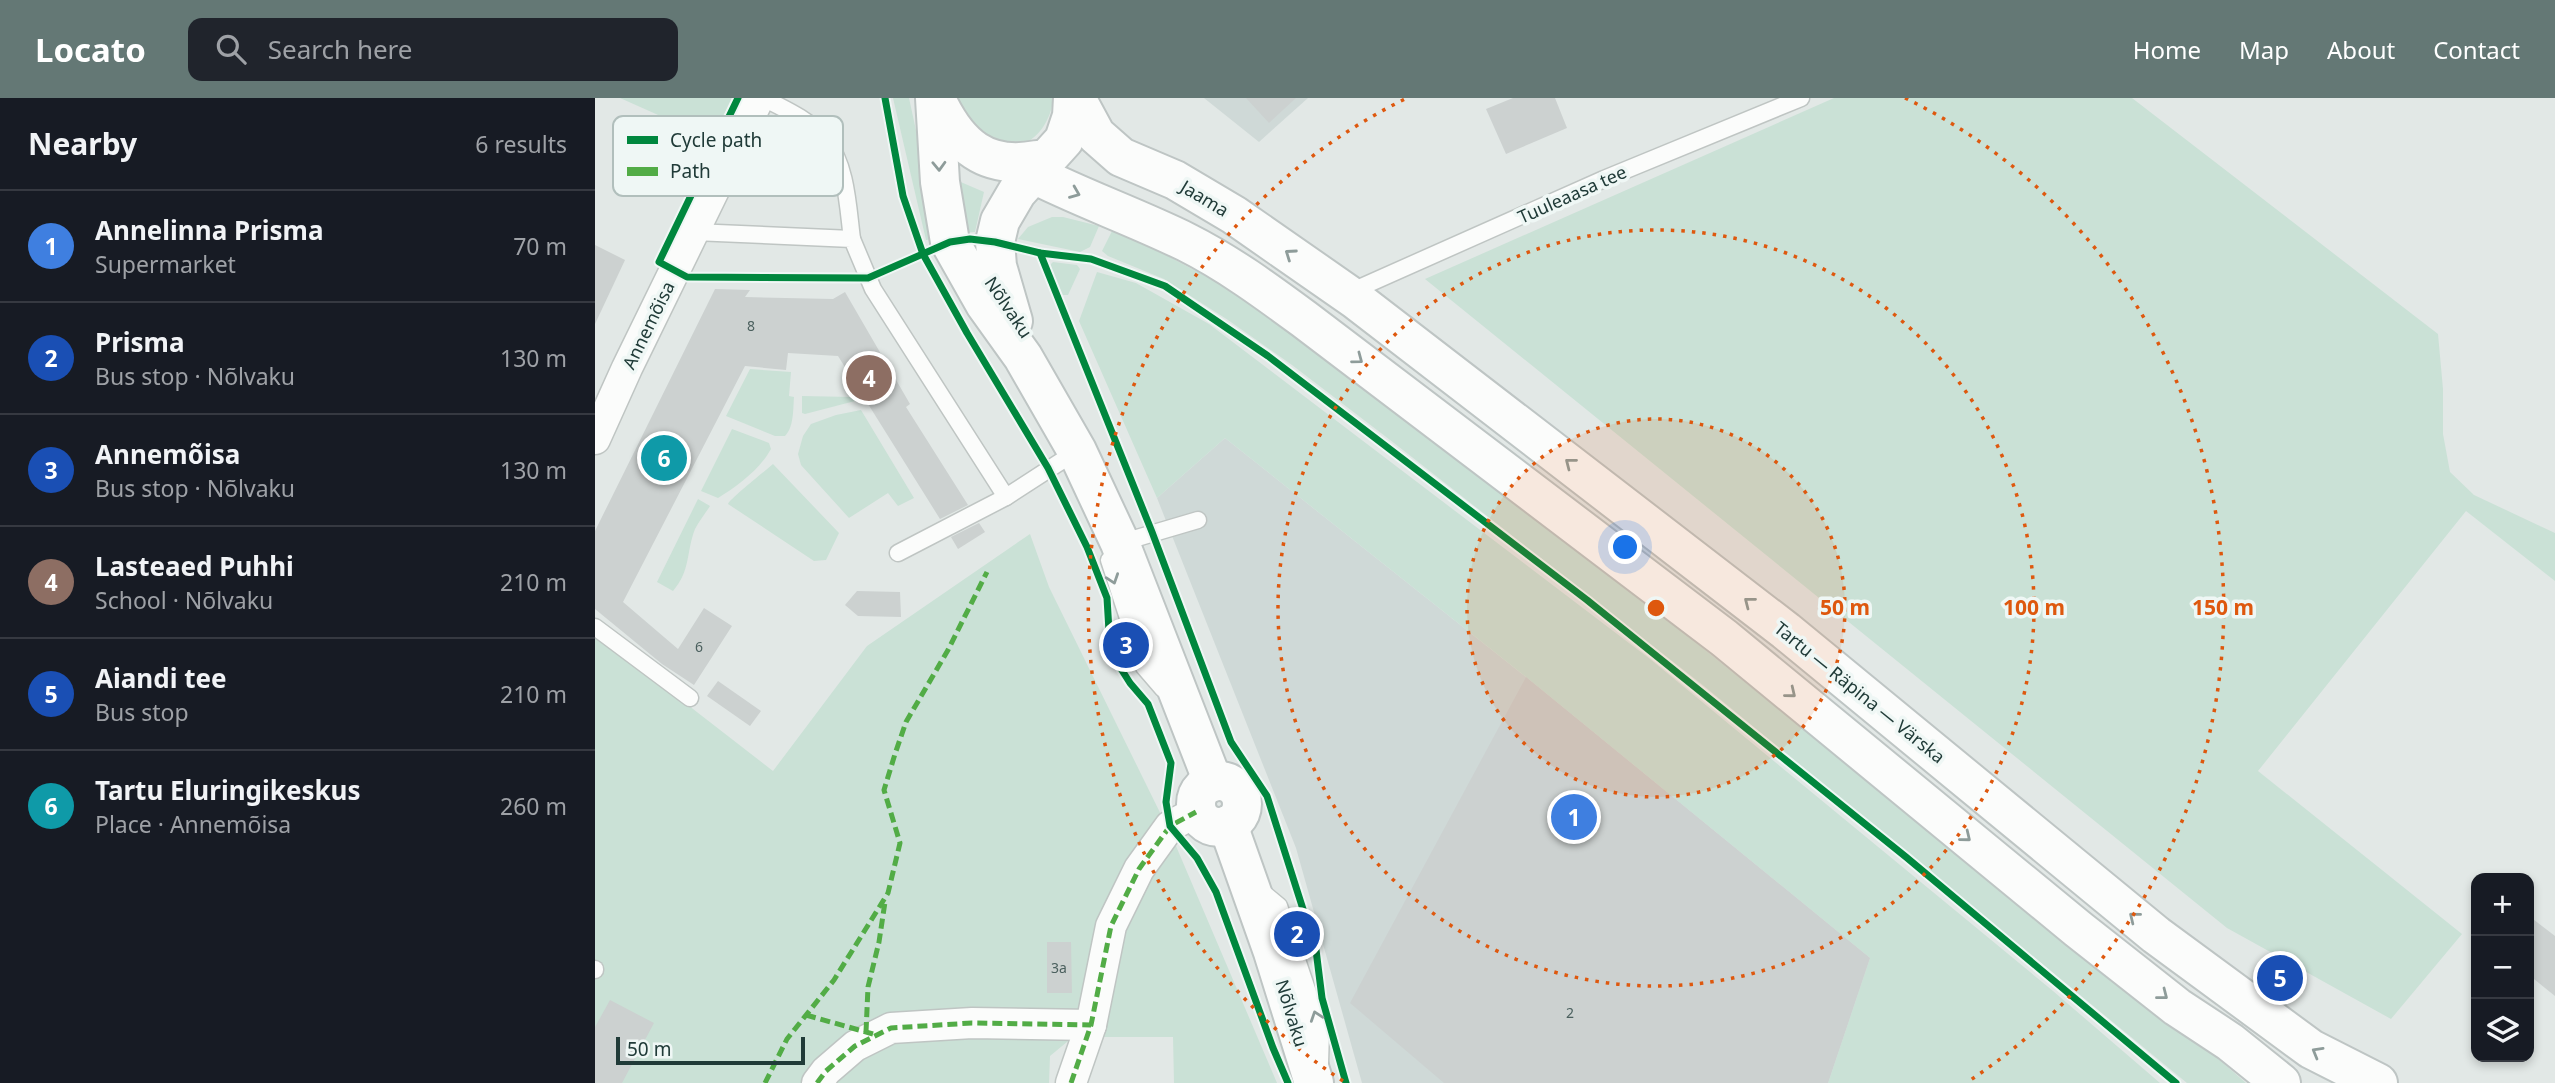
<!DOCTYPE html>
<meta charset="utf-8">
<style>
:root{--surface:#171b24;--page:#20242c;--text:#f1f3f6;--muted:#9ea1a6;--line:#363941;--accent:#647875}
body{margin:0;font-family:"Noto Sans",sans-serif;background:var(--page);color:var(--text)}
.controls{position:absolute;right:21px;bottom:21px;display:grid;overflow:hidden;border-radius:14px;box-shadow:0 4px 10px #0003}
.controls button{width:63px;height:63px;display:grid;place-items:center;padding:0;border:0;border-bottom:2px solid var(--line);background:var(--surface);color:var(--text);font:35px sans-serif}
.scale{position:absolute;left:21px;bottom:18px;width:189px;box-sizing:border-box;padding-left:7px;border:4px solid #203b38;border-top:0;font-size:19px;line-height:24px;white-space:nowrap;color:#203b38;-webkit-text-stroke:5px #eff7f5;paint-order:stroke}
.you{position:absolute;left:1031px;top:450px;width:24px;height:24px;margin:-18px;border:5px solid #fff;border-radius:50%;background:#1a73e8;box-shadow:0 0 0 10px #1a73e833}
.badge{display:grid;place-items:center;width:46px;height:46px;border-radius:50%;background:var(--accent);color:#fff;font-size:23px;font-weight:700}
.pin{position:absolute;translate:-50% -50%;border:4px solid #fff;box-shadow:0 2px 7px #0006}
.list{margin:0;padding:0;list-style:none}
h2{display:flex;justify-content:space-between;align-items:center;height:91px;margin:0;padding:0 28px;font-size:30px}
h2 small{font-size:23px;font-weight:400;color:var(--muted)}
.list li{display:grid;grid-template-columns:46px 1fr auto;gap:21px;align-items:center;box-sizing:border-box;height:112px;padding:0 28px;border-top:2px solid var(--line)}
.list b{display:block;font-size:26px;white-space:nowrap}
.list p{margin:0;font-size:23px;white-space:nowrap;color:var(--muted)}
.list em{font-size:23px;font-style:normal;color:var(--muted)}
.icon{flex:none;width:38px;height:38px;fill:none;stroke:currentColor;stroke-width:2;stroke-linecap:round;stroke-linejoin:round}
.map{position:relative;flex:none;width:1960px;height:985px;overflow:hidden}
header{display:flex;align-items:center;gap:42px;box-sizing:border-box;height:98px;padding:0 35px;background:var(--accent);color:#fff}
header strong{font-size:33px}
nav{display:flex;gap:38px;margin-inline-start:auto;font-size:24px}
.search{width:490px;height:63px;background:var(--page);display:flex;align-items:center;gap:18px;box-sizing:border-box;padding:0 24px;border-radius:14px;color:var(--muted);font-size:26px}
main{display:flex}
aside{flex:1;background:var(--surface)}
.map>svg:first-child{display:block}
.built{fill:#cfd9d7}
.green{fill:#cae1d6}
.building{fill:#ccd1d0}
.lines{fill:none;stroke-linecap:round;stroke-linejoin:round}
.lane-casing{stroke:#bfc5c3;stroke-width:19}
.street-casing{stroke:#bfc5c3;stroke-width:33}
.secondary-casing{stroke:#bec5c4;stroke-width:42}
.lane{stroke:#fbfcfb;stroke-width:16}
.street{stroke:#fbfcfb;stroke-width:30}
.secondary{stroke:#fbfcfb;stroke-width:38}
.quiet{stroke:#52ac46;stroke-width:5;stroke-dasharray:10 5;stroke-linecap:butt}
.cycleway-casing{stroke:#eff7f5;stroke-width:11}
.cycleway{stroke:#00873e;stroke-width:7}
.oneway{stroke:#8e9c9a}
.ring{fill:none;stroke:#de580e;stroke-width:3.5;stroke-dasharray:3.5 7}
.labels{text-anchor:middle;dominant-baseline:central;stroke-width:7;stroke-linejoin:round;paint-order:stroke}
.number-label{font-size:14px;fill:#4b605e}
.street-label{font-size:18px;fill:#203b38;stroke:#eff7f5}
.key{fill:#eff7f5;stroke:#b1bfbc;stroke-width:2}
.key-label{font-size:19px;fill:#203b38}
.centre{fill:#de580e;stroke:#eff7f5;stroke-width:3.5}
.ring-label{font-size:21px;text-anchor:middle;font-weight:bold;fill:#de580e;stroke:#eff7f5;stroke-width:7;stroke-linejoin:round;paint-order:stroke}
</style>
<header>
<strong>Locato</strong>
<div class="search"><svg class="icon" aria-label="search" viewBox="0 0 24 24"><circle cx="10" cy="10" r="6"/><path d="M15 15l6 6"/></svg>Search here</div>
<nav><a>Home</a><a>Map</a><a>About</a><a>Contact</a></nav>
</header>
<main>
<aside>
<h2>Nearby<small>6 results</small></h2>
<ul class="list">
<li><span class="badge" style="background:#3f7fe0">1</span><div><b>Annelinna Prisma</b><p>Supermarket</p></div><em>70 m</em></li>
<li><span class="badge" style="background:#1a4fb4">2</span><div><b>Prisma</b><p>Bus stop · Nõlvaku</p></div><em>130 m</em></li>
<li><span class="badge" style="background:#1a4fb4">3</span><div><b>Annemõisa</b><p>Bus stop · Nõlvaku</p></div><em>130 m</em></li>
<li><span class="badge" style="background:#8d6e63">4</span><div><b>Lasteaed Puhhi</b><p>School · Nõlvaku</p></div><em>210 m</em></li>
<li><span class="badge" style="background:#1a4fb4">5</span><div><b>Aiandi tee</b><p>Bus stop</p></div><em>210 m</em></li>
<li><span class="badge" style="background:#0f9aa8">6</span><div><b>Tartu Eluringikeskus</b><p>Place · Annemõisa</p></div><em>260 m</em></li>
</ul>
</aside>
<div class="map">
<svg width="1960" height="985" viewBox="0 0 1960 985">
<rect width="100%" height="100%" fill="#e2e8e6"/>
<g class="built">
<polygon points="609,0 713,0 664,44"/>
<polygon points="630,340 931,579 1275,860 1233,985 767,985 701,750 562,400"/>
</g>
<g class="green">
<polygon points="25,0 137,0 117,41"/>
<polygon points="298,0 314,0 322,37 330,54 341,141 331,142"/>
<path d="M360,0H458C457,23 439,49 413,50C405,51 394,45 386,44Z"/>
<polygon points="1239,0 1537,0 1843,236 1848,291 1848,336 1855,374 1879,397 1960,435 1960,483 1871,413 1663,673 1867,836 1796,921 1632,830 830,181"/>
<polygon points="361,82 389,94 380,134 363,135"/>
<polygon points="457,119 468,119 504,128 495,149 485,154 423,141 433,129"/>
<polygon points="517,133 569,156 627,187 713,245 1004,466 1564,919 1620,958 1651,985 1592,985 1109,588 799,345 697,267 633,222 569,181 513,158 507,153"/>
<polygon points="458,164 482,167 485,171 473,197 466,197 464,194 454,168"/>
<polygon points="502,174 541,185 614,226 1055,561 1458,893 1565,985 1233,985 1275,860 931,579 630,340 562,400 484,223"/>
<path d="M155,271L196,274L194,298L199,299C198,312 199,329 190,338H180L131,318Z"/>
<polygon points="207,298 258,299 260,303 210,316 207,315"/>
<polygon points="266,312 319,400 303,408 293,395 254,420 206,367 203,356 208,338 216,326 241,317"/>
<path d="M137,331L174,345L176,351C165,371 143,388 123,400L106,393Z"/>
<path d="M178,366L244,435L231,462L219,463L133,406C136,400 169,374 178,366Z"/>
<path d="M103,401L115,408C110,416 104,423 100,431C91,454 96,472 78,493L62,484Z"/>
<polygon points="435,436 454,489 578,741 682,985 579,985 578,939 478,939 455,958 454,985 0,985 0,535 178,673 272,548"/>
</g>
<g class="building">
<polygon points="651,0 701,0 674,25"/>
<polygon points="918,0 960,0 972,30 911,56 891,11"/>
<polygon points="0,147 30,162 0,226"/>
<polygon points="120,191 155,192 150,199 238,201 250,194 315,306 311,309 373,407 345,421 243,258 193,255 191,272 150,268 28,504 83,551 109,510 137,528 99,587 67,566 0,511 0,433"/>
<polygon points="384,425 390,434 363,451 356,439"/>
<polygon points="262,493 305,494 306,519 263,518 250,507"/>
<polygon points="931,579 1275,860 1233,985 849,985 755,905"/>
<polygon points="123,583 166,613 155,628 112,598"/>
<polygon points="1934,818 1960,838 1960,898 1934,877"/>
<polygon points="452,844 476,844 477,895 452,895"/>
<polygon points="15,902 59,925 27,985 0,985 0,929"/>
</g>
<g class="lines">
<g class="lane-casing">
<g id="lane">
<path d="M168,0C190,11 215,22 231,42C252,67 253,111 257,141"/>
<polyline points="99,134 257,141 278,191 411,399 482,353"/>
<polyline points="755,194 1009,81 1206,0"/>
<polyline points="525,445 603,422"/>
<polyline points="303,455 411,399"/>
<polyline points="514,462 549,569 568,591"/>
<polyline points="0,529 95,600"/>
<polyline points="666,793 684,808 726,933 725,965"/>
<polyline points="0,871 0,872"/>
</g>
</g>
<g class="street-casing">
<g id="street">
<polyline points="0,341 32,270 164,0"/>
<polyline points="222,985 231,973 260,948 296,930 377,925 496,927"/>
<polyline points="476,985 496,927 516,828 544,771 575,728 601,714"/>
</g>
</g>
<g class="secondary-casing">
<g id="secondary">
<polyline points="340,0 345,84 355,144 390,206 428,259 482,353 525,445 618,684"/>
<polyline points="481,0 501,37 526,59 580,82 639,117 761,202 1191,533 1561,837 1716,951 1783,985"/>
<path d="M342,3C363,47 390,72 442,62"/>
<path d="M419,66C474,96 534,116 591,144C633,165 671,193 709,221L1129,540L1483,831L1582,909L1635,944L1686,985"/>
<polyline points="418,223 402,168 400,144 405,123 422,94 469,42 477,18 478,0"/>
<circle cx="624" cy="706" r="23"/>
<polyline points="633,727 678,854 719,985"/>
</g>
</g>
<use href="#lane" class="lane"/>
<use href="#street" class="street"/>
<use href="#secondary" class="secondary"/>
<g class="quiet">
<polyline points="211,917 278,936"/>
<polyline points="271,934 273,889 284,844 290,804"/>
<polyline points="170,985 192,941 239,882 293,795 305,745 289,692 300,656 311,624 353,552 392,474"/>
<polyline points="222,985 231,973 260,948 296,930 377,925 496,927"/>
<polyline points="476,985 496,927 516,828 544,771 575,728 601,714"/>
</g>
<g class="cycleway-casing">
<g id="cycleway">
<polyline points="143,0 64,164 92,179 273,180 355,144 375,141 400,144 445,155 496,161 570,188 673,258 992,502 1311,759 1581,985"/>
<polyline points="290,0 308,98 328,156 372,235 453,370 492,449 512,500 514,533 518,558 535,585 553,606 576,665 571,704 575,728 602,760 621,794 678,950 693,985"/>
<polyline points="445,155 557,434 636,644 672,698 721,852 727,900 751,985"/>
</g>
</g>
<use href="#cycleway" class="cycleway"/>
</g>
<defs><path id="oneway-chevron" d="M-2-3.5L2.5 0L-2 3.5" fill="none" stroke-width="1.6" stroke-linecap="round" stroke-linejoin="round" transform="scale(1.75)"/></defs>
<g class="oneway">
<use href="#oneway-chevron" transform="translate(344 68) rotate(88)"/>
<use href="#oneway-chevron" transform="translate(480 95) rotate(22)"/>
<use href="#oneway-chevron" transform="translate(695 156) rotate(-145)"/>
<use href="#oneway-chevron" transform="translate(763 261) rotate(37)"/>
<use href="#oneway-chevron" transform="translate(975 365) rotate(-142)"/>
<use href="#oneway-chevron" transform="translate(518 481) rotate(71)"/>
<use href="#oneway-chevron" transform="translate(1154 504) rotate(-142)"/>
<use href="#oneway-chevron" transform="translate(1196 595) rotate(39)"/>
<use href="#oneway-chevron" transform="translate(1371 739) rotate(39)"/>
<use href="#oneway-chevron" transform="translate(1539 819) rotate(-141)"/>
<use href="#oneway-chevron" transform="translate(1568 897) rotate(38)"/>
<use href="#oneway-chevron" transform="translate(721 918) rotate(-109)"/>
<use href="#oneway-chevron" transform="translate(1722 954) rotate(-150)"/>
</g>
<circle cx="1061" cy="510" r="189" fill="#de580e" fill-opacity=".12"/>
<g class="ring">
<circle cx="1061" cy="510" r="189"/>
<circle cx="1061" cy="510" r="378"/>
<path d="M748 983A567 567 0 0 1 812 0M1310 0A567 567 0 0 1 1374 983"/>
</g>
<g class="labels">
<g class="number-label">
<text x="156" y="227">8</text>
<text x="104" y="548">6</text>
<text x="464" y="869">3a</text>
<text x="975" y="914">2</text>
</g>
<g class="street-label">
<text transform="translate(977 96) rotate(-24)">Tuuleaasa tee</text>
<text transform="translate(610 100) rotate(31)">Jaama</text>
<text transform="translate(414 209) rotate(56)">Nõlvaku</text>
<text transform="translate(53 227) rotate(-64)">Annemõisa</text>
<text transform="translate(1265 594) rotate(39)">Tartu — Räpina — Värska</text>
<text transform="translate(697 915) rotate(73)">Nõlvaku</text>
</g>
</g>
<rect x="18" y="18" width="230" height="80" rx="10" class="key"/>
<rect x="32" y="38" width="31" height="8" fill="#00873e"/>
<rect x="32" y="69" width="31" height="9" fill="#52ac46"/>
<g class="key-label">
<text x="75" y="49">Cycle path</text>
<text x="75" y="80">Path</text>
</g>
<circle cx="1061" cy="510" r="10" class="centre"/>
<g class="ring-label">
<text x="1250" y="517">50 m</text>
<text x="1439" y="517">100 m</text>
<text x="1628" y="517">150 m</text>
</g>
</svg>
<div class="controls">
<button>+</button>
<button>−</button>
<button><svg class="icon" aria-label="layers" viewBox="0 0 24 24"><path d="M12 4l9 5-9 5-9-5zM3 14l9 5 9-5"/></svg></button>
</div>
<div class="scale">50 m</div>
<div class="you"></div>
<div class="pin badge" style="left:979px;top:719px;background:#3f7fe0">1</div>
<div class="pin badge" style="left:702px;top:836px;background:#1a4fb4">2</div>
<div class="pin badge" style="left:531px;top:547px;background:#1a4fb4">3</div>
<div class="pin badge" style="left:274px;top:280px;background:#8d6e63">4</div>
<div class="pin badge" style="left:1685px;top:880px;background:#1a4fb4">5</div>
<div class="pin badge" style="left:69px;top:360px;background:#0f9aa8">6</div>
</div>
</main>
